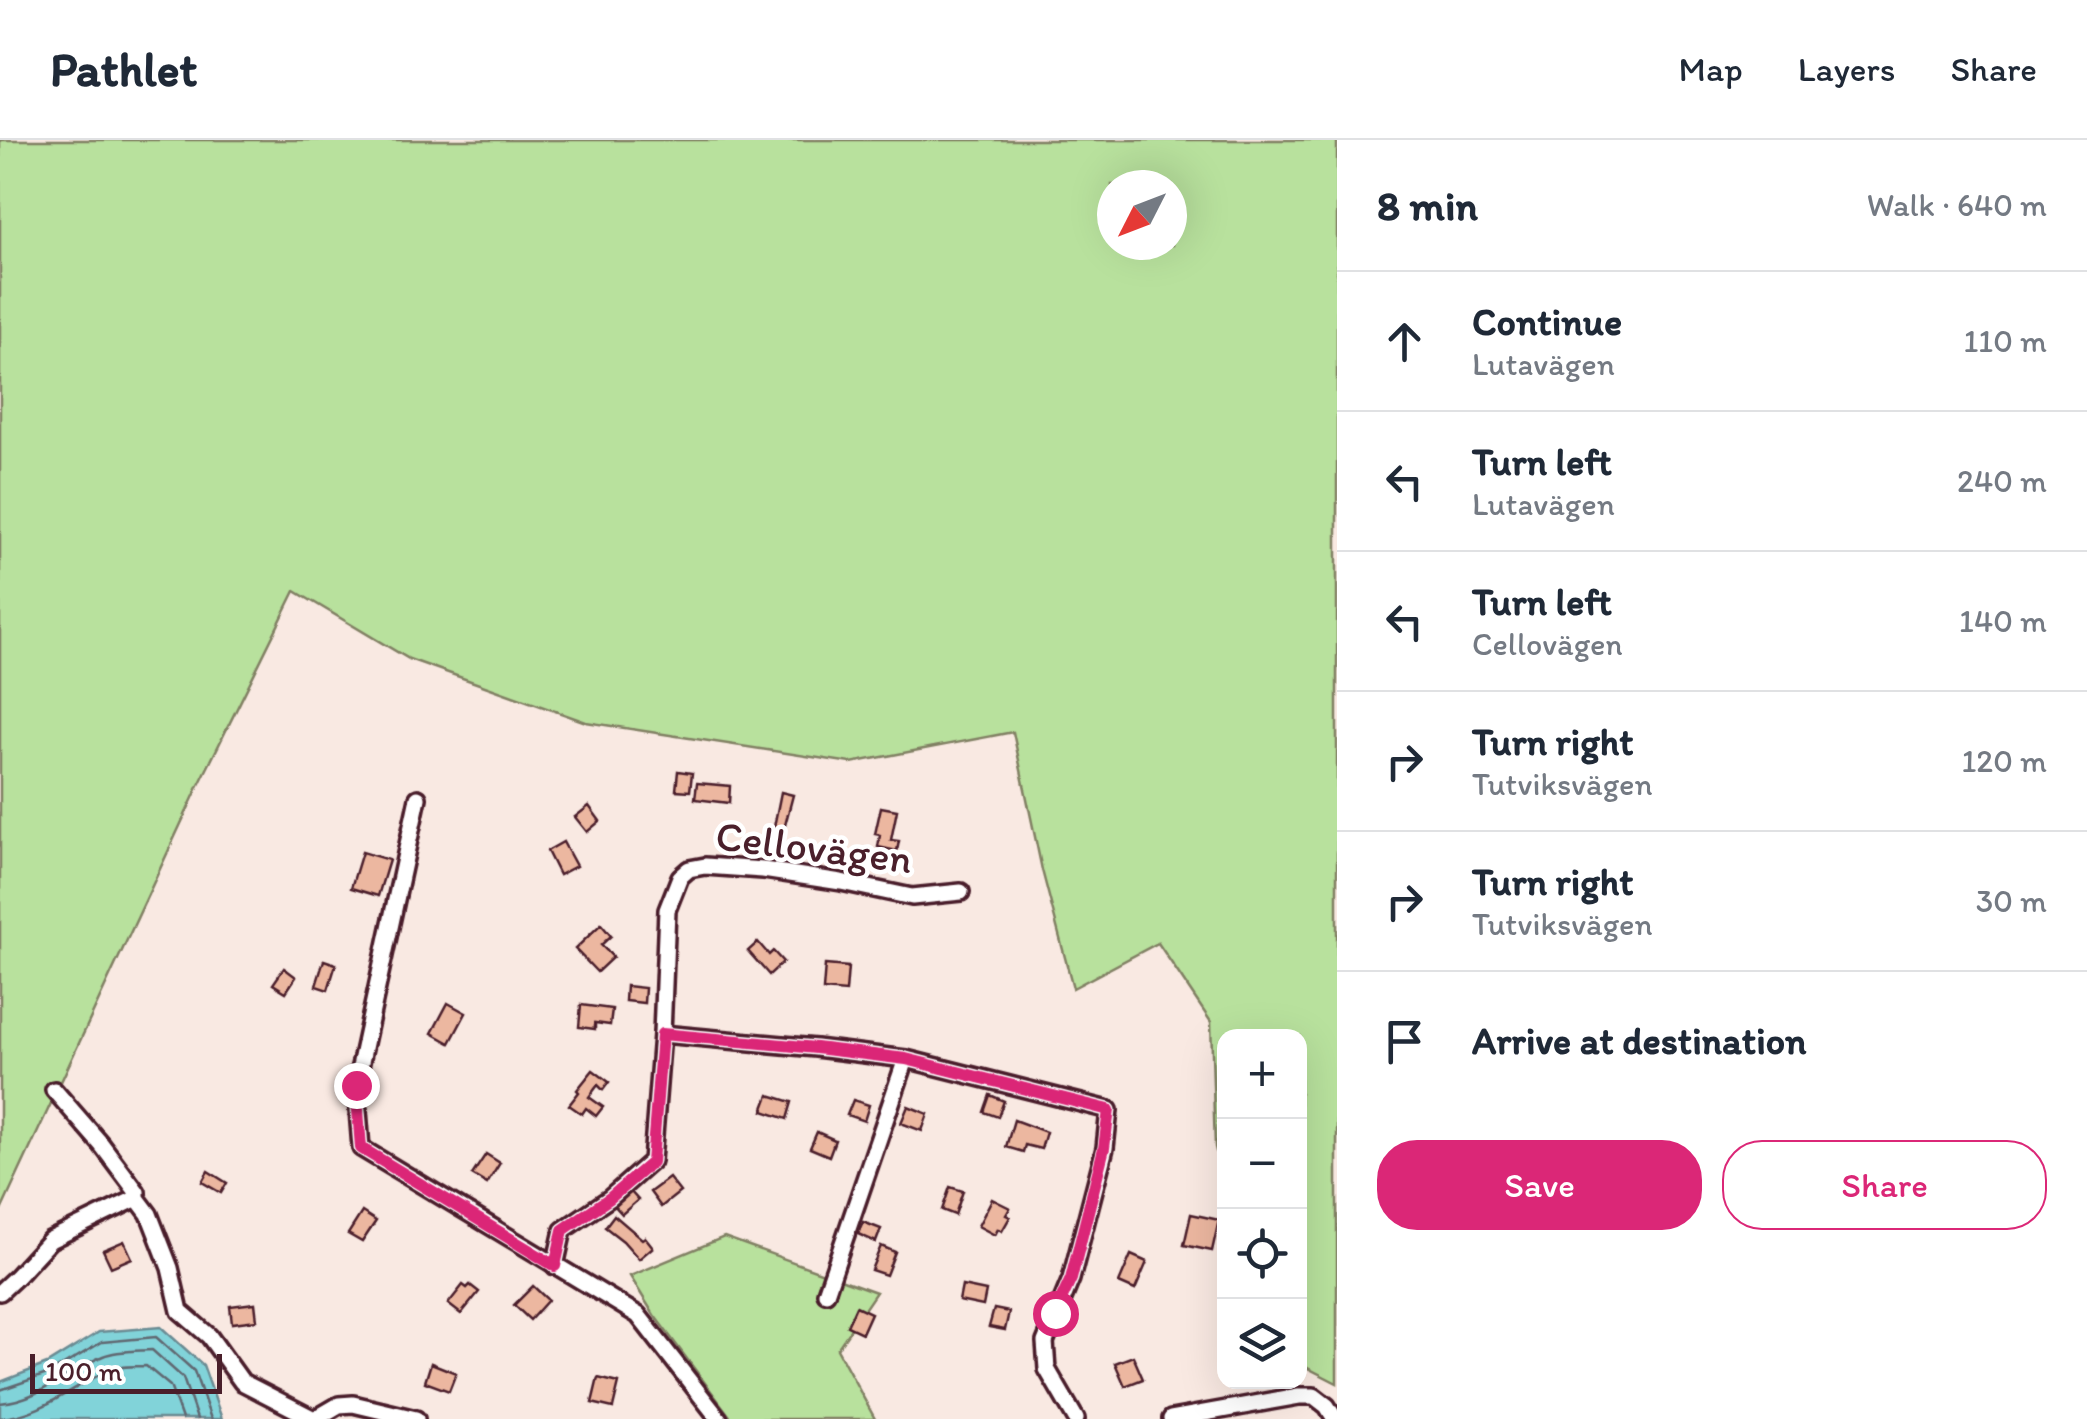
<!DOCTYPE html>
<meta charset="utf-8">
<style>
:root{--surface:#fff;--page:#f6f6f7;--text:#1f2937;--muted:#747a83;--line:#e0e1e3;--accent:#db2777}
body{margin:0;font-family:Itim,sans-serif;background:var(--page);color:var(--text)}
.controls{position:absolute;right:30px;bottom:30px;display:grid;overflow:hidden;border-radius:20px;box-shadow:0 10px 40px #0002}
.controls button{width:90px;height:90px;display:grid;place-items:center;padding:0;border:0;border-bottom:2px solid var(--line);background:var(--surface);color:var(--text);font:50px sans-serif}
.compass{position:absolute;left:1097px;top:30px;width:90px;height:90px;border-radius:50%;background:var(--surface);box-shadow:0 10px 40px #0002;rotate:228deg}
.scale{position:absolute;left:30px;bottom:25px;width:192px;box-sizing:border-box;padding-left:10px;border:5px solid #4a1f2b;border-top:0;font-size:28px;line-height:35px;white-space:nowrap;color:#4a1f2b;-webkit-text-stroke:8px #fff;paint-order:stroke}
.stop{position:absolute;width:30px;height:30px;margin:-22px;border:8px solid #db2777;border-radius:50%;background:#fff}
.stop.end{background:#db2777;border-color:#fff;box-shadow:0 2px 10px #0008}
.list{margin:0;padding:0;list-style:none}
h2{display:flex;justify-content:space-between;align-items:center;height:130px;margin:0;padding:0 40px;font-size:42px}
h2 small{font-size:32px;font-weight:400;color:var(--muted)}
.list li{display:grid;grid-template-columns:65px 1fr auto;gap:30px;align-items:center;box-sizing:border-box;height:140px;padding:0 40px;border-top:2px solid var(--line)}
.list b{display:block;font-size:38px;white-space:nowrap}
.list p{margin:0;font-size:32px;white-space:nowrap;color:var(--muted)}
.list em{font-size:32px;font-style:normal;color:var(--muted)}
.actions{display:flex;gap:20px;padding:30px 40px}
.actions a{flex:1;padding:22px 0;border:2px solid var(--accent);border-radius:40px;text-align:center;font-size:35px;color:var(--accent)}
.actions .main{background:var(--accent);color:#fff}
.icon{flex:none;width:55px;height:55px;fill:none;stroke:currentColor;stroke-width:2;stroke-linecap:round;stroke-linejoin:round}
.map{position:relative;flex:none;width:1337px;height:1279px;overflow:hidden}
header{display:flex;align-items:center;gap:60px;box-sizing:border-box;height:140px;padding:0 50px;background:var(--surface);border-bottom:2px solid var(--line)}
header strong{font-size:48px}
nav{display:flex;gap:55px;margin-inline-start:auto;font-size:35px}
main{display:flex}
aside{flex:1;background:var(--surface)}
.map>svg:first-child{display:block}
.green{fill:#b8e19d;stroke:#818064;stroke-width:2.5;fill-rule:evenodd}
.water{fill:#81d3d9;stroke:#6b8b93;stroke-width:2.5}
.lines{fill:none;stroke-linecap:round;stroke-linejoin:round}
.shore{stroke:#606771;stroke-width:2.5}
.building{fill:#ecb7a0;stroke:#4a1f2b;stroke-width:2.5}
.minor-casing{stroke:#4a1f2b;stroke-width:22}
.minor{stroke:#fff;stroke-width:15}
.route{stroke:#db2777;stroke-width:12}
.labels{text-anchor:middle;dominant-baseline:central;stroke-width:9;stroke-linejoin:round;paint-order:stroke}
.street-label{font-size:42px;fill:#4a1f2b;stroke:#fff}
</style>
<header>
<strong>Pathlet</strong>
<nav><a>Map</a><a>Layers</a><a>Share</a></nav>
</header>
<main>
<div class="map">
<svg width="1337" height="1279" viewBox="0 0 1337 1279">
<rect width="100%" height="100%" fill="#f9e9e2"/>
<filter id="ink" filterUnits="userSpaceOnUse"><feTurbulence type="fractalNoise" baseFrequency=".01" numOctaves="2"/><feDisplacementMap in="SourceGraphic" scale="20" xChannelSelector="R" yChannelSelector="G"/><feConvolveMatrix kernelMatrix="1 2 1 2 8 2 1 2 1" color-interpolation-filters="sRGB"/></filter>
<g filter="url(#ink)">
<g class="green">
<path d="M0,0H1337V1243L1300,1224V896H1224V1043L1215,1007L1211,882L1158,803L1073,848L1042,730L1013,592L851,623L586,582L409,519L295,451L199,645L0,1073ZM1112,45H1172V105H1112Z"/>
<polygon points="724,1097 876,1152 837,1209 875,1279 732,1279 654,1175 630,1136"/>
</g>
<polygon class="water" points="161,1187 203,1225 222,1279 0,1279 0,1242 47,1224 99,1192"/>
<g class="lines">
<g class="shore">
<polyline points="0,1250 50,1233 102,1202 156,1197 194,1231 211,1279"/>
<path d="M0,1263C40,1260 69,1230 103,1216C117,1210 137,1211 152,1210L183,1238L197,1279"/>
<path d="M0,1278C40,1276 72,1247 107,1231C118,1225 134,1227 146,1226L170,1246L182,1279"/>
</g>
</g>
<g class="building">
<polygon points="678,631 692,633 690,651 676,650"/>
<polygon points="697,643 730,646 729,663 695,659"/>
<polygon points="781,652 793,655 784,689 774,687"/>
<polygon points="589,666 600,681 587,692 575,677"/>
<polygon points="881,667 897,670 891,700 899,701 897,711 878,707 880,695 875,694"/>
<polygon points="563,702 576,726 559,735 547,711"/>
<polygon points="362,712 389,720 378,756 351,748"/>
<polygon points="601,784 611,796 601,805 613,817 597,832 575,809"/>
<polygon points="758,802 769,815 773,811 783,822 769,835 748,811"/>
<polygon points="324,820 336,824 328,850 316,846"/>
<polygon points="825,825 848,827 846,852 823,850"/>
<polygon points="284,828 296,837 286,852 273,844"/>
<polygon points="626,846 645,848 644,863 625,861"/>
<polygon points="448,863 466,873 450,903 432,893"/>
<polygon points="581,865 612,869 610,885 595,883 595,889 579,887"/>
<polygon points="593,930 609,942 603,950 598,945 589,957 603,967 596,976 586,968 582,974 569,965 579,952 577,950"/>
<polygon points="769,955 792,962 787,979 763,971"/>
<polygon points="990,955 1004,961 998,977 984,972"/>
<polygon points="853,960 869,965 864,981 847,975"/>
<polygon points="908,966 928,974 922,991 901,983"/>
<polygon points="1014,980 1046,992 1041,1009 1025,1005 1023,1012 1006,1007"/>
<polygon points="817,992 835,1000 829,1016 810,1008"/>
<polygon points="486,1014 500,1023 487,1044 472,1035"/>
<polygon points="208,1031 227,1043 221,1053 202,1042"/>
<polygon points="669,1038 680,1052 661,1067 650,1052"/>
<polygon points="950,1047 963,1051 955,1075 942,1070"/>
<polygon points="630,1051 638,1060 622,1074 614,1065"/>
<polygon points="992,1059 1010,1068 1006,1075 1010,1077 1002,1091 998,1089 995,1095 978,1086"/>
<polygon points="362,1072 376,1081 362,1102 348,1094"/>
<polygon points="1191,1074 1219,1080 1212,1111 1184,1105"/>
<polygon points="614,1075 642,1099 645,1097 653,1107 639,1119 623,1101 605,1087"/>
<polygon points="863,1082 881,1089 876,1102 858,1094"/>
<polygon points="124,1101 132,1118 111,1127 103,1110"/>
<polygon points="881,1106 895,1112 886,1135 871,1130"/>
<polygon points="1131,1115 1147,1122 1135,1150 1119,1143"/>
<polygon points="463,1145 467,1148 470,1145 479,1152 461,1174 448,1164"/>
<polygon points="533,1146 548,1160 530,1180 514,1165"/>
<polygon points="962,1146 986,1151 983,1166 959,1161"/>
<polygon points="255,1163 257,1180 232,1183 230,1166"/>
<polygon points="856,1166 871,1173 862,1193 847,1186"/>
<polygon points="994,1169 1009,1172 1005,1190 989,1187"/>
<polygon points="1133,1216 1143,1239 1125,1246 1115,1223"/>
<polygon points="431,1223 456,1233 449,1251 425,1242"/>
<polygon points="598,1238 619,1243 613,1268 592,1263"/>
</g>
<g class="lines">
<g class="minor-casing">
<g id="minor">
<polyline points="418,658 356,945 361,1008 638,1175 719,1279"/>
<polyline points="662,894 816,908 906,919 1109,970 1105,1008 1071,1139 1045,1202 1047,1229 1076,1279"/>
<polyline points="54,950 101,1004 137,1052 137,1058 149,1074 170,1128 180,1171 209,1196 242,1242 314,1279"/>
<polyline points="555,1126 563,1090 610,1058 652,1021 662,894 667,770 680,737 689,729 705,726 763,730 841,742 912,757 961,752"/>
<polyline points="0,1152 16,1137 50,1100 137,1058"/>
<polyline points="826,1153 906,919"/>
<polyline points="315,1279 339,1265 353,1264 416,1279"/>
<polyline points="1171,1279 1299,1256 1314,1256 1327,1266 1335,1279"/>
</g>
</g>
<use href="#minor" class="minor"/>
</g>
</g>
<g class="lines" filter="url(#ink)">
<polyline class="route" points="356,945 361,1008 555,1126 563,1090 610,1058 652,1022 662,894 816,908 906,919 1109,970 1104,1008 1071,1139 1055,1173"/>
</g>
<g class="labels">
<g class="street-label">
<text transform="translate(814 707) rotate(7)">Cellovägen</text>
</g>
</g>
</svg>
<div class="controls">
<button>+</button>
<button>−</button>
<button><svg class="icon" aria-label="locate" viewBox="0 0 24 24"><circle cx="12" cy="12" r="6"/><path d="M12 2v4M12 18v4M2 12h4M18 12h4"/></svg></button>
<button><svg class="icon" aria-label="layers" viewBox="0 0 24 24"><path d="M12 4l9 5-9 5-9-5zM3 14l9 5 9-5"/></svg></button>
</div>
<svg class="compass" viewBox="-18 -18 36 36"><path d="M0-13l5 13h-10z" fill="#e53935"/><path d="M0 13l5-13h-10z" fill="#747a83"/></svg>
<div class="scale">100 m</div>
<div class="stop" style="left:1055px;top:1173px"></div>
<div class="stop end" style="left:356px;top:945px"></div>
</div>
<aside>
<h2>8 min<small>Walk · 640 m</small></h2>
<ul class="list">
<li><svg class="icon" aria-label="ahead" viewBox="0 0 24 24"><path d="M12 20V5M6 11l6-6 6 6"/></svg><div><b>Continue</b><p>Lutavägen</p></div><em>110 m</em></li>
<li><svg class="icon" aria-label="left" viewBox="0 0 24 24"><path d="M17 20v-9H6M10 6l-5 5 5 5"/></svg><div><b>Turn left</b><p>Lutavägen</p></div><em>240 m</em></li>
<li><svg class="icon" aria-label="left" viewBox="0 0 24 24"><path d="M17 20v-9H6M10 6l-5 5 5 5"/></svg><div><b>Turn left</b><p>Cellovägen</p></div><em>140 m</em></li>
<li><svg class="icon" aria-label="right" viewBox="0 0 24 24"><path d="M7 20v-9h11M14 6l5 5-5 5"/></svg><div><b>Turn right</b><p>Tutviksvägen</p></div><em>120 m</em></li>
<li><svg class="icon" aria-label="right" viewBox="0 0 24 24"><path d="M7 20v-9h11M14 6l5 5-5 5"/></svg><div><b>Turn right</b><p>Tutviksvägen</p></div><em>30 m</em></li>
<li><svg class="icon" aria-label="arrive" viewBox="0 0 24 24"><path d="M6 21V4h12l-3 4 3 4H6"/></svg><div><b>Arrive at destination</b></div></li>
</ul>
<div class="actions"><a class="main">Save</a><a>Share</a></div>
</aside>
</main>
